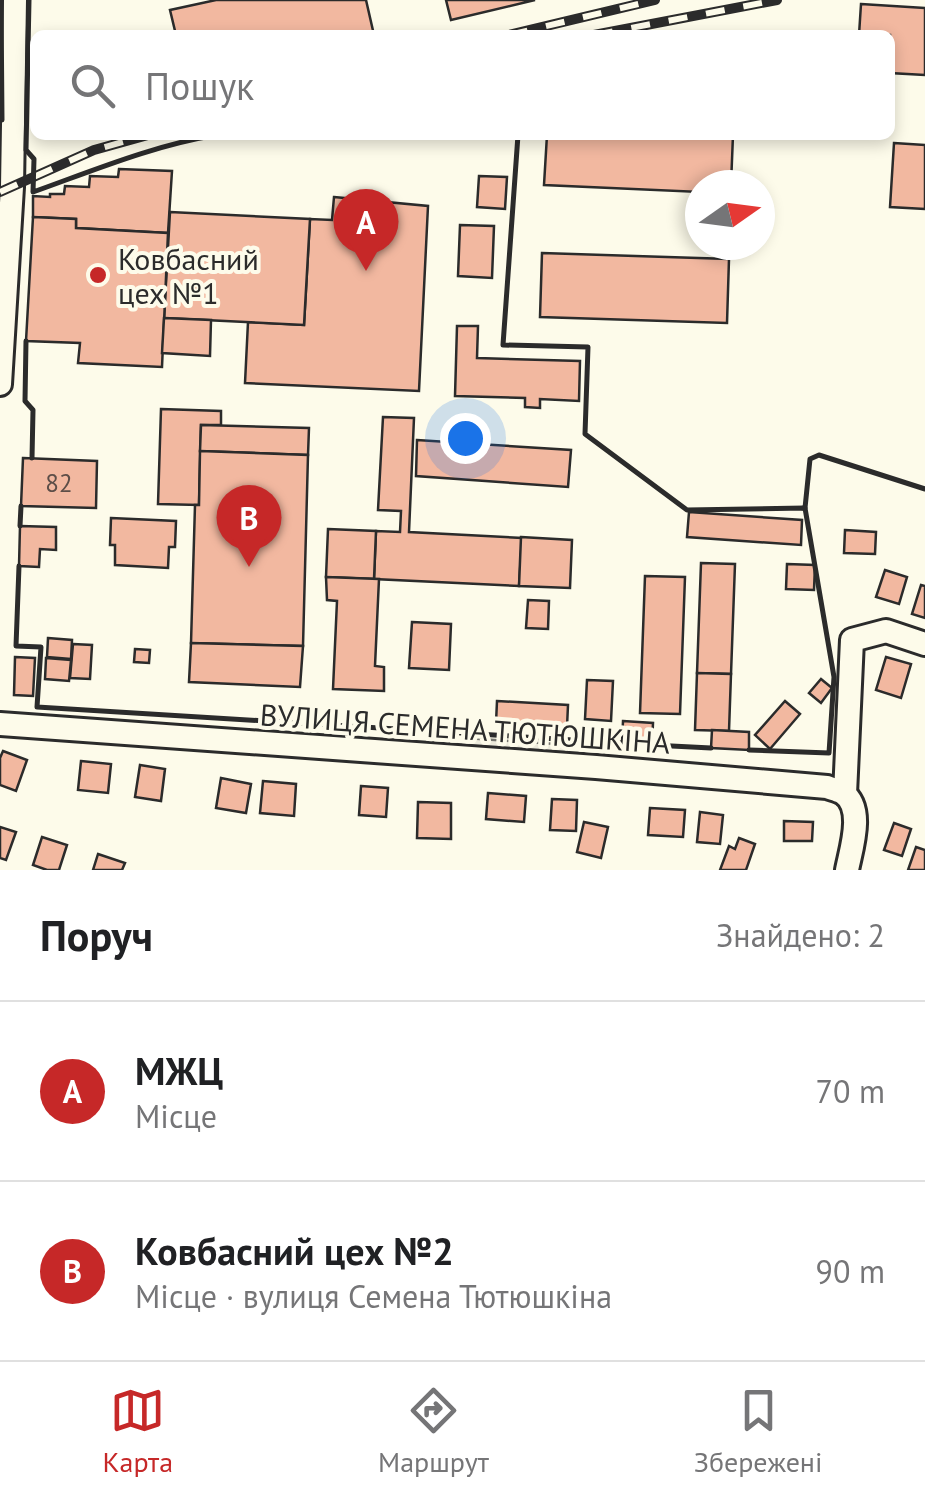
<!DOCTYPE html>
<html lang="uk">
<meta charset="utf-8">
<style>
:root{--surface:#fff;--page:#f6f6f6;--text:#202124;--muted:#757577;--line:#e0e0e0;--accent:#c62828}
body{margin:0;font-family:"PT Sans",sans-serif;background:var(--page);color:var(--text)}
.compass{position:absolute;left:685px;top:170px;width:90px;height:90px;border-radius:50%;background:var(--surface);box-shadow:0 5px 15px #0003;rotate:76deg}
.you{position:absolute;left:465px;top:438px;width:35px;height:35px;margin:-25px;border:8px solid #fff;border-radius:50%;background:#1a73e8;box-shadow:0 0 0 15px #1a73e833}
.badge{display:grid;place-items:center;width:65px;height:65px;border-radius:50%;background:var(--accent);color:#fff;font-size:32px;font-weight:700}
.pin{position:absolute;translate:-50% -82px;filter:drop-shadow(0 2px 5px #0008)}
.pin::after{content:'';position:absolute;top:52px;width:35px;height:30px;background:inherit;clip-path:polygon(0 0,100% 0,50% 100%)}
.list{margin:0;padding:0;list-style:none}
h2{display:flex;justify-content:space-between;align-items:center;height:130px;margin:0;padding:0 40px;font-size:42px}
h2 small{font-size:32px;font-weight:400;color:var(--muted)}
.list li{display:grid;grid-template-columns:65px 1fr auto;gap:30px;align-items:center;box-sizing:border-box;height:180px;padding:0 40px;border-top:2px solid var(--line)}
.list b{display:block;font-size:38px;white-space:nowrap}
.list p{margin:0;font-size:32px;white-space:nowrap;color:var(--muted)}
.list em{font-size:32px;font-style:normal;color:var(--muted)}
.icon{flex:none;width:55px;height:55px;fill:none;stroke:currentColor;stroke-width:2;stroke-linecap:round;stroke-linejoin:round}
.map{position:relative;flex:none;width:925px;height:870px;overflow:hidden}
.search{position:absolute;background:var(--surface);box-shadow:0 5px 15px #0003;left:30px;right:30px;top:30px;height:110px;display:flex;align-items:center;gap:25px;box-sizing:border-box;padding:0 35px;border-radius:15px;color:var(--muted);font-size:38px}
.sheet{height:490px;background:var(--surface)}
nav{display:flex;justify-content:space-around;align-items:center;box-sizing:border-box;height:140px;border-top:2px solid var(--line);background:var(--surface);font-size:28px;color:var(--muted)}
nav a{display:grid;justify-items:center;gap:5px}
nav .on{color:var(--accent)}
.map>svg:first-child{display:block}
.parking{fill:#eceadb;stroke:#74746e;stroke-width:2.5}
.building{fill:#f2b8a0;stroke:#2b2b2b;stroke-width:2.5}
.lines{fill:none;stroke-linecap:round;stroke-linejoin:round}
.minor-casing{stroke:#2b2b2b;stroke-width:28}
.minor{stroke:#fdfbea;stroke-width:22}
.rail-casing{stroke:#2b2b2b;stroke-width:10}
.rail{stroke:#fdfbea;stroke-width:6;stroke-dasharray:19;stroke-linecap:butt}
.wall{stroke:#2b2b2b;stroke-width:5}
.poi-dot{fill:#c62828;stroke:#fdfbea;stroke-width:4}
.labels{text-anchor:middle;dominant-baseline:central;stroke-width:8;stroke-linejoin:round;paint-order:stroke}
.number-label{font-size:25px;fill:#5d4e48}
.poi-label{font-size:30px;fill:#2b2b2b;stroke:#fdfbea;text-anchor:start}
.street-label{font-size:30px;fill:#2b2b2b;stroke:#fdfbea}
</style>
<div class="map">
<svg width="925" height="870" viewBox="0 0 925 870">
<rect width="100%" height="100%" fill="#fdfbea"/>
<polygon class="parking" points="465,738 570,745 567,754 464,748"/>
<g class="building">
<polygon points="216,0 366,0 374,35 176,35 170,10"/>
<polygon points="446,0 535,0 451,20"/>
<polygon points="861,4 925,8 925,75 890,73 890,35 859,35"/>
<polygon points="547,135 733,135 731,185 700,185 700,192 544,185"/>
<polygon points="894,143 925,145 925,209 890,207"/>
<polygon points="119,169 172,171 168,233 76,228 76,219 33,217 33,196 50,197 50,194 64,194 65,186 89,187 90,176 118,177"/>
<polygon points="479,176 507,177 505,209 477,207"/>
<polygon points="334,197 428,206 419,391 245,383 248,322 304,325 310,219 332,220"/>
<polygon points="170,212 310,219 304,325 164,318"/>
<polygon points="33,217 76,219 76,228 168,233 162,367 78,363 80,343 26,341"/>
<polygon points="460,225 494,226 492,278 458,276"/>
<polygon points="542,253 729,259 727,323 540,317"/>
<polygon points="164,318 211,320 210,356 162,353"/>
<polygon points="457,326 478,326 477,358 580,361 579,401 540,399 540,408 525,407 525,398 455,396"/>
<polygon points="161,409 221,411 221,425 201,425 199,505 158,504"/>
<polygon points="383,417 414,418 409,532 522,538 519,586 374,579 376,531 400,532 401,511 378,510"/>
<polygon points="201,425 309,428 308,455 200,451"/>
<polygon points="417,440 571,450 568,487 416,476"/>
<polygon points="200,451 308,455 303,646 191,643 195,505 199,505"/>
<polygon points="23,458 97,461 96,508 21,506"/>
<polygon points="689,512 802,520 801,545 687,537"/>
<polygon points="111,518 176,521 175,547 169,547 168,568 115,565 115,545 110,545"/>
<polygon points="20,526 56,527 56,550 40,549 39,567 19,566"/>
<polygon points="328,529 376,531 374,579 326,577"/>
<polygon points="845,530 876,532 875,554 844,553"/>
<polygon points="521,537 572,540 570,588 519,586"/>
<polygon points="701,563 735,564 731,674 697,673"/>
<polygon points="787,564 815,565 814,590 786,589"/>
<polygon points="885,570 907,577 899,604 876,597"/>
<polygon points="645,576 685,577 680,714 640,713"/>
<polygon points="326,577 379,579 375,666 384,667 384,691 333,689 337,601 327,600"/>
<polygon points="921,585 925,586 925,618 912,614"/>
<polygon points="528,600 549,601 548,629 526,628"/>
<polygon points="412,622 451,624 449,670 409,668"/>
<polygon points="48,638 72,640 71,659 47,657"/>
<polygon points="191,643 303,646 300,687 189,682"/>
<polygon points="73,644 92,645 90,679 70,678"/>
<polygon points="135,649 150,650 149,663 134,662"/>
<polygon points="15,657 35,658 33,696 14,695"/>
<polygon points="886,657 911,664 901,698 876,690"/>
<polygon points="46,658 71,660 69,681 45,679"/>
<polygon points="697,673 731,674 729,731 695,730"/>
<polygon points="821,679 832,688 821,703 809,693"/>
<polygon points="587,680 613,681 611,721 585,719"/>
<polygon points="497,701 568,705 567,727 496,723"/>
<polygon points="785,701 800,714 770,749 755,735"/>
<polygon points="623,721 653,723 652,745 622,743"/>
<polygon points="712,730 749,732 749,750 711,748"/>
<polygon points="3,751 27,760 16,791 0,785 0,758"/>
<polygon points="81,761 111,764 108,793 78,790"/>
<polygon points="140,765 165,769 161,801 135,797"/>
<polygon points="221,778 251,784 246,813 216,808"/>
<polygon points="263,781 296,784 294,816 260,813"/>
<polygon points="361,786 388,788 386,817 359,815"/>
<polygon points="488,793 526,796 524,822 486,819"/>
<polygon points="552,799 577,800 576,831 550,830"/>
<polygon points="418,802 451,803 451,839 417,838"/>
<polygon points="650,808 685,810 683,837 648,835"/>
<polygon points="700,812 723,815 720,844 697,842"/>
<polygon points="784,821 813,822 812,841 784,841"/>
<polygon points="584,822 608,827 601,858 577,852"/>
<polygon points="894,823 911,829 902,856 884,850"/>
<polygon points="0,827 16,832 6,860 0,858"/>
<polygon points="42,837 67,845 59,870 47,870 33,865"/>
<polygon points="739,838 755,844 746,870 720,870 729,846 735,849"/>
<polygon points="916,847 925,850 925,870 908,870"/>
<polygon points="98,854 125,863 122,870 93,870"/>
</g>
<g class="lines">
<g class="minor-casing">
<g id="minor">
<polyline points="0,384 12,187 15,0"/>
<path d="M0,724L596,767L827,787C832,789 838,790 843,793C865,808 851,849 847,870"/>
<polyline points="845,794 852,640 886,631 925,644"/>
</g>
</g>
<use href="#minor" class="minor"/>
<g class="rail-casing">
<g id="rail">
<polyline points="509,35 655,0"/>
<polyline points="594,35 777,0"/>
<polyline points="0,192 94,150 148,135"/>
</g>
</g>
<use href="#rail" class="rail"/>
<g class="wall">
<polyline points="1,0 2,120"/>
<path d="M29,0L26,150L34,159L33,192C92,171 154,145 217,135"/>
<polyline points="518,135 503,345 588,347 585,434 687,510 805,508 834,677 829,753 749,750"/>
<polyline points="26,341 25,401 33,410 32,458"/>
<polyline points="803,508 805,508 810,459 819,455 925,489"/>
<polyline points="20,526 21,506"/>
<polyline points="19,566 16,646 41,647 37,707 622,743"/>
<polyline points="652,745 711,748"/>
</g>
</g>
<circle class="poi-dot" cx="98" cy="275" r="10"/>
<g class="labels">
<g class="number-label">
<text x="59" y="483">82</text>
</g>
<g class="poi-label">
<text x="118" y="258">Ковбасний<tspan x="118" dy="34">цех №1</tspan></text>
</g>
<g class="street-label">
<text transform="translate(465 728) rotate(4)">ВУЛИЦЯ СЕМЕНА ТЮТЮШКІНА</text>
</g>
</g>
</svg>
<svg class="compass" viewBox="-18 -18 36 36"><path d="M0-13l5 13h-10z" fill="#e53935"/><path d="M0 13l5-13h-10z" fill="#757577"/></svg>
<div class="you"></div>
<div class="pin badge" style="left:366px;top:271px">A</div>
<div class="pin badge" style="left:249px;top:567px">B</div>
<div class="search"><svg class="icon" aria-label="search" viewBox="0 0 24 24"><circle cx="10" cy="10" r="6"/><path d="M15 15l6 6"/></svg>Пошук</div>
</div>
<section class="sheet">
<h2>Поруч<small>Знайдено: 2</small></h2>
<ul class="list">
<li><span class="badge">A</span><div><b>МЖЦ</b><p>Місце</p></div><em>70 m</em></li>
<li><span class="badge">B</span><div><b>Ковбасний цех №2</b><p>Місце · вулиця Семена Тютюшкіна</p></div><em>90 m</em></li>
</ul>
</section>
<nav>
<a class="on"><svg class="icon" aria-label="map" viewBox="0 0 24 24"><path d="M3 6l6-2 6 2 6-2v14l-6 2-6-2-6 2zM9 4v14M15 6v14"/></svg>Карта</a>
<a><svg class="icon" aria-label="directions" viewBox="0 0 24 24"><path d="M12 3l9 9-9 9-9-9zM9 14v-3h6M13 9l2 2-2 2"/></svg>Маршрут</a>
<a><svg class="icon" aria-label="saved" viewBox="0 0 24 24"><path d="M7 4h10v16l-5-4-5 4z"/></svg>Збережені</a>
</nav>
